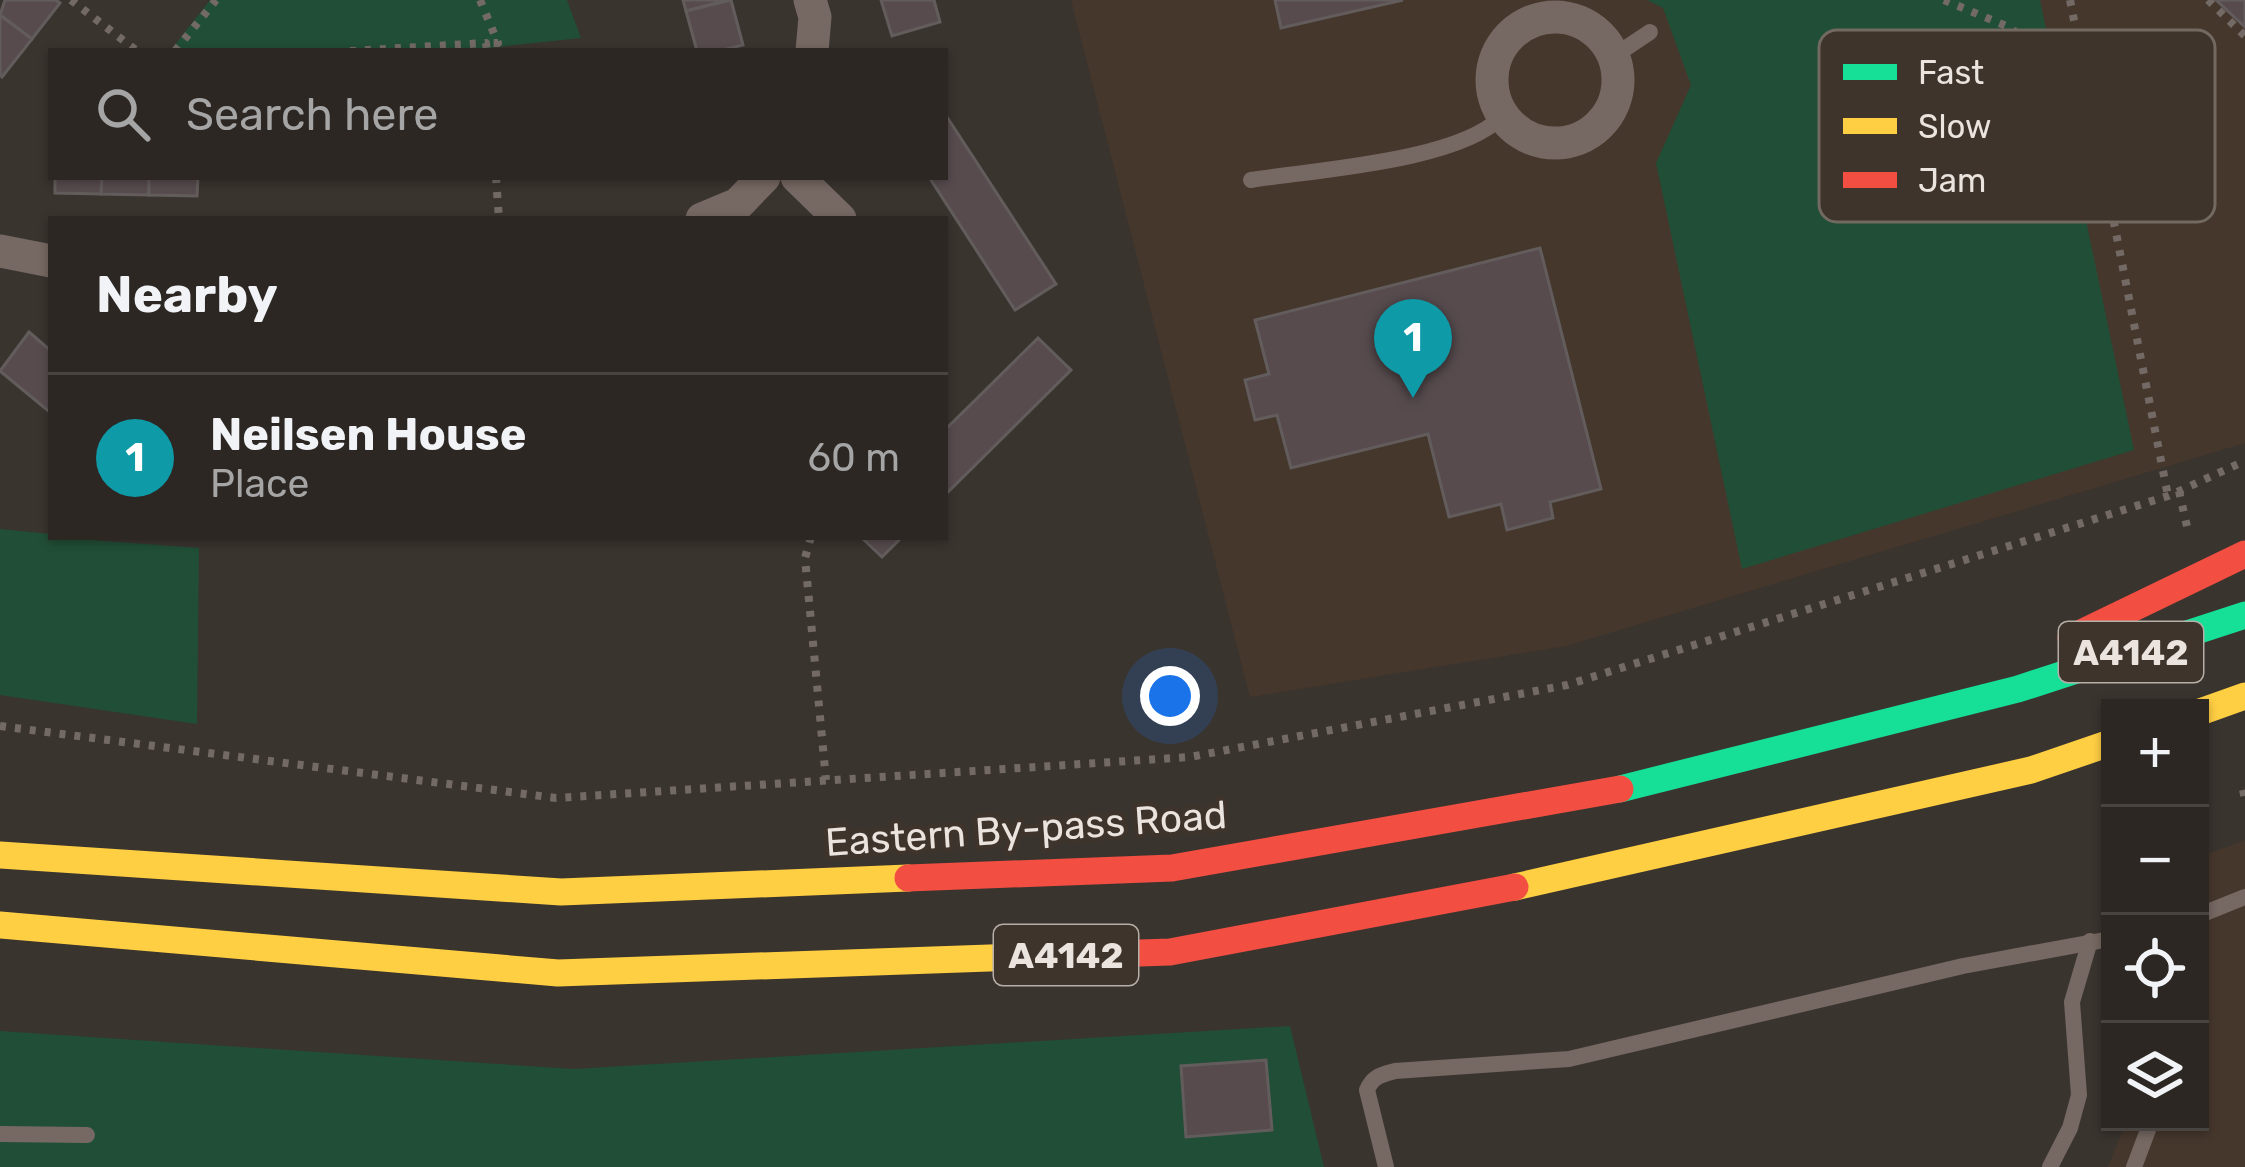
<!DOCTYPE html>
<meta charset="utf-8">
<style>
:root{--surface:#2c2723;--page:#342f2b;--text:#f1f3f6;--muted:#a6a5a6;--line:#484441;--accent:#aca6a1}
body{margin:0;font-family:Rubik,sans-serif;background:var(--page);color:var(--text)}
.controls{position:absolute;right:36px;bottom:36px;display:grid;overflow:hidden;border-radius:0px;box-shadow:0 3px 9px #0004}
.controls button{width:108px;height:108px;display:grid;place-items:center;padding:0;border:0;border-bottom:3px solid var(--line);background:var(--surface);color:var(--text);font:60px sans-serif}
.you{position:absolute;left:1170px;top:696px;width:42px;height:42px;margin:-30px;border:9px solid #fff;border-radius:50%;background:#1a73e8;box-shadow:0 0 0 18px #1a73e833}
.badge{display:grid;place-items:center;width:78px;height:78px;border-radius:50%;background:var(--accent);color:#fff;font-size:39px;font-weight:700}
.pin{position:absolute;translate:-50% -99px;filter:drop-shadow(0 3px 6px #0008)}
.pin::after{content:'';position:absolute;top:63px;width:42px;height:36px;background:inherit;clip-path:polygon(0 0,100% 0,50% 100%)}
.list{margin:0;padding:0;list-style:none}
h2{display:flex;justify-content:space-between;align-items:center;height:156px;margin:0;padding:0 48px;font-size:51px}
h2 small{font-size:39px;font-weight:400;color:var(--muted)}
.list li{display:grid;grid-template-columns:78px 1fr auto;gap:36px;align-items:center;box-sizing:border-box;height:168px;padding:0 48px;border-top:3px solid var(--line)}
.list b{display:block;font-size:45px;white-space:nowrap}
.list p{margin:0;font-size:39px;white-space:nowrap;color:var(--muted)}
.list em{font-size:39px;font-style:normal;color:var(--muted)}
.icon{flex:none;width:66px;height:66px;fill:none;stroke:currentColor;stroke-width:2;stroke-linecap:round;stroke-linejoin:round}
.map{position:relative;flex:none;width:2245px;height:1167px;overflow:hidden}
.search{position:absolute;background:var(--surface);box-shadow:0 3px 9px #0004;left:48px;top:48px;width:900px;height:132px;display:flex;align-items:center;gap:30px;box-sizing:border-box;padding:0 42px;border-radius:0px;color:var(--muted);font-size:45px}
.panel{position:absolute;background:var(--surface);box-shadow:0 3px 9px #0004;left:48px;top:216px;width:900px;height:324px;border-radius:0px}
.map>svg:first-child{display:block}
.built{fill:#46372c}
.green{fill:#214e36}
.building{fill:#574b4e;stroke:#625d5c;stroke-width:3}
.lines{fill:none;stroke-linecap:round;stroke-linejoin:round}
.path{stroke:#736a66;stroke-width:8;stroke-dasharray:6 9;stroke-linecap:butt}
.lane{stroke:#766862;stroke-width:16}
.street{stroke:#766862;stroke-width:33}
.fast{stroke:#16e098;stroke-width:27}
.slow{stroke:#ffcf43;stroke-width:27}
.jam{stroke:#f24e42;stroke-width:27}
.labels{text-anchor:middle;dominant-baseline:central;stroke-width:9;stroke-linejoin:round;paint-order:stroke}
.shield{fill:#3e342b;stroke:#b6aea8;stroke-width:3}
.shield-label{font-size:36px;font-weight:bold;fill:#eae3de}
.street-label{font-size:39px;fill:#eae3de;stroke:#3e342b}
.key{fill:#3e342b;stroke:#726961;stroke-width:3}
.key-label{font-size:33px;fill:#eae3de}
</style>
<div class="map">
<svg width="2245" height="1167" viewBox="0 0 2245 1167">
<rect width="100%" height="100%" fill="#3a342f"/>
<g class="built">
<polygon points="1071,0 2245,0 2245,443 1566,646 1250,697"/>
<polygon points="2245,840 2245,1167 2108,1167 2126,1122 2200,1122 2200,857"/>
</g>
<g class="green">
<polygon points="210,0 567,0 581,38 460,51 170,51"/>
<polygon points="1647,0 2040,0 2134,450 1742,569 1656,163 1691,85 1663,8"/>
<polygon points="0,529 51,534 51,537 199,548 197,724 0,695"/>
<polygon points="1290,1026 1324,1167 0,1167 0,1031 574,1069"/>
</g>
<g class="building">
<polygon points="5,0 56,0 60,3 32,39 0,15"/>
<polygon points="683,0 727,0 686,11"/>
<polygon points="731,0 743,45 719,51 697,51 686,11"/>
<polygon points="881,0 934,0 940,22 892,36"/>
<polygon points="1275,0 1403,0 1281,28"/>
<polygon points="2216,0 2245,0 2245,27"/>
<polygon points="0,15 32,39 2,77 0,75"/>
<polygon points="945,114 1056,284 1015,310 929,177 945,177"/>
<polygon points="55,177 102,177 101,194 55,193"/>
<polygon points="102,177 149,177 149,195 101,194"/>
<polygon points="149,177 198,177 197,196 149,195"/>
<polygon points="1540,248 1601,489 1550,502 1553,518 1507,530 1501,504 1449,517 1428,434 1291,468 1277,415 1255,420 1245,380 1269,374 1255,320"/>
<polygon points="29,332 51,351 51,413 0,371"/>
<polygon points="1038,338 1071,370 945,495 945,430"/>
<polygon points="861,537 902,537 882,557"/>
<polygon points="1266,1060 1272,1130 1186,1137 1181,1066"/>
</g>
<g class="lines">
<g class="path">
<polyline points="71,0 137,51"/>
<polyline points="480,0 498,43 486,43"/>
<polyline points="1944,0 2011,28 2093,110"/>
<polyline points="2070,0 2168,496"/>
<polyline points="2208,0 2245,36"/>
<polyline points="175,51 216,0"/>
<polyline points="350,51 486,43 487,51"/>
<polyline points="496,177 499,219"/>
<polyline points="2179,491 2188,531"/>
<polyline points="811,537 805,558 826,780"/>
<polyline points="0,726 556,798 1190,757 1567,685 2168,496 2245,461"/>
<polyline points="2243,790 2245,799"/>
</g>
<g class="lane">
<polyline points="1614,56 1650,32"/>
<path d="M1251,180C1314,170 1459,161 1501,117"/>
<polyline points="2200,915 2245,897"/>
<polyline points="0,1134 87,1135"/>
<path d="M1386,1167L1367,1090C1373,1076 1381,1075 1395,1071L1569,1059L1963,966L2110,939"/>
<polyline points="2050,1167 2070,1128 2079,1095 2072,1002 2090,941"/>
<polyline points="2134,1167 2151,1122"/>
</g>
<g class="street">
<polyline points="810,0 815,17 812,51"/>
<circle cx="1555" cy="80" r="63"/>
<polyline points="797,177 840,219"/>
<polyline points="702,219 738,204 764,177"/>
<polyline points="0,251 51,261"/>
</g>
<polyline class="fast" points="1620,789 2018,689 2245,615"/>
<g class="slow">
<polyline points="2200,712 2245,696"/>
<polyline points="0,855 561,892 908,878"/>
<polyline points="1515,887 2031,770 2110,743"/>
<polyline points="0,925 558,973 1018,957"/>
</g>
<g class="jam">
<polyline points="2071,638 2245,554"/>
<polyline points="908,878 1172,868 1620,789"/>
<polyline points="1018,957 1170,952 1515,887"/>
</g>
</g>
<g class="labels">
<g class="shield">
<rect x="2059" y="622" width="144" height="60" rx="9"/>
<rect x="994" y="925" width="144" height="60" rx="9"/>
</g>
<g class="shield-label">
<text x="2131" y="652">A4142</text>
<text x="1066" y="955">A4142</text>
</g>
<g class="street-label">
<text transform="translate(1026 829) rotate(-4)">Eastern By-pass Road</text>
</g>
</g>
<rect x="1819" y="30" width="396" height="192" rx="18" class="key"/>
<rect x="1843" y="64" width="54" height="16" fill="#16e098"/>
<rect x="1843" y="118" width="54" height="16" fill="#ffcf43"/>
<rect x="1843" y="172" width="54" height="16" fill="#f24e42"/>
<g class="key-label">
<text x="1918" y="84">Fast</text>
<text x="1918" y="138">Slow</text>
<text x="1918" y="192">Jam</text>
</g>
</svg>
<div class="controls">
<button>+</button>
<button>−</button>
<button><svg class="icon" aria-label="locate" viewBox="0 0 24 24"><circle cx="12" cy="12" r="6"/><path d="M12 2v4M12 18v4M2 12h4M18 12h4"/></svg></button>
<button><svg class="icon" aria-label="layers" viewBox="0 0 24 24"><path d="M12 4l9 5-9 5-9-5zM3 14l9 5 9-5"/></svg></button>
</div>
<div class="you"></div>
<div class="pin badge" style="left:1413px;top:398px;background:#0f9aa8">1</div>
<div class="search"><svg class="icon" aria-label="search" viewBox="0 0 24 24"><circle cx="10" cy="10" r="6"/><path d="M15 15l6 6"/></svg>Search here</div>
<section class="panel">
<h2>Nearby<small></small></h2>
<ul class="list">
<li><span class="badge" style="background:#0f9aa8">1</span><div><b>Neilsen House</b><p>Place</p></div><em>60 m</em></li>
</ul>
</section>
</div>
